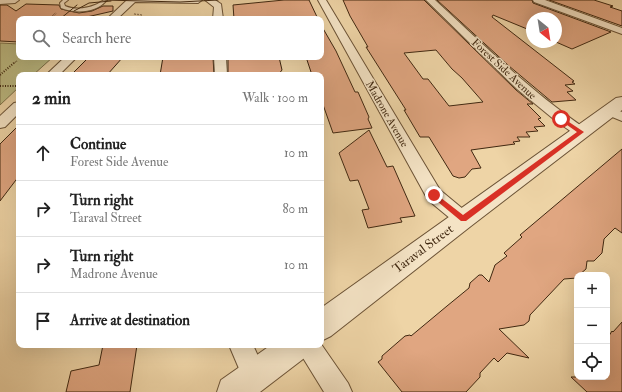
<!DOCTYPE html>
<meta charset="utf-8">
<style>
:root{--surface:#fff;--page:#f6f6f6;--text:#222;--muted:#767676;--line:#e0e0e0}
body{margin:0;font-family:"IM FELL Double Pica",serif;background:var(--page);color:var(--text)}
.controls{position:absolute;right:12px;bottom:12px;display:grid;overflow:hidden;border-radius:8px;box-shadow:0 4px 16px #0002}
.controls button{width:36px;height:36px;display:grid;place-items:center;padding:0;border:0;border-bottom:1px solid var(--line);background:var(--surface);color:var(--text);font:20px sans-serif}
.compass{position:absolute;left:526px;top:12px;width:36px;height:36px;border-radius:50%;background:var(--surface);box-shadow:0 4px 16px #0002;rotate:150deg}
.stop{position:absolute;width:12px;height:12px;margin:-9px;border:3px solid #d93025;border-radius:50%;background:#fff}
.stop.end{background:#d93025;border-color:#fff;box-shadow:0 1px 4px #0008}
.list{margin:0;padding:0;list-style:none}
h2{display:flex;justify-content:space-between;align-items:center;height:52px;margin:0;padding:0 16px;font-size:17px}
h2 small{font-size:13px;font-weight:400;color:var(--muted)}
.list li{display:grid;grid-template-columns:26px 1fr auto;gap:12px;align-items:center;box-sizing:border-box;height:56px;padding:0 16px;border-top:1px solid var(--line)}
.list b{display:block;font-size:15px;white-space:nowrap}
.list p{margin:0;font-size:13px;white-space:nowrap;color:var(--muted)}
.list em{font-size:13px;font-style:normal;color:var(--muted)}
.icon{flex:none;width:22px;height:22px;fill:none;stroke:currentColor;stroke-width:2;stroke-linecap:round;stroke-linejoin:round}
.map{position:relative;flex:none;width:622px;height:392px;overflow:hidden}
.search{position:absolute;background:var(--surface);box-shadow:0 4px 16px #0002;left:16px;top:16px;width:308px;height:44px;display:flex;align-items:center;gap:10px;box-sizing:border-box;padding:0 14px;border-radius:8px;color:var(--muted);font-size:15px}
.panel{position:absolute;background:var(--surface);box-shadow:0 4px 16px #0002;left:16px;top:72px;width:308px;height:276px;border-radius:8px}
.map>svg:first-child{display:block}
.green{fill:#bdbb83;stroke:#7e724a}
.building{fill:#e0a681;stroke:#402811;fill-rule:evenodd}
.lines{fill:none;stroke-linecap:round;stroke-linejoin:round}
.service-casing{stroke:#6c5336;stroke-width:2}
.minor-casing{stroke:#6c5336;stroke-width:2}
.tertiary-casing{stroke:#6c5336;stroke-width:2}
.path-far1{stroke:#402811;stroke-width:1.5;stroke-dasharray:0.5 1;stroke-linecap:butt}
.path{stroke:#402811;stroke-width:2;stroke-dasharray:1 1.5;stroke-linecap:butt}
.service{fill:#f4e3c5;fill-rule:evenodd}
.minor{fill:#f4e3c5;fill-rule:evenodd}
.tertiary{fill:#f4e3c5;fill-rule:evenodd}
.tram{stroke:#402811;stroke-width:1}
.route{fill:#d93025}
.labels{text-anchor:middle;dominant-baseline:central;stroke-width:3;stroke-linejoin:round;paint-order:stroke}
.far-street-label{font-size:11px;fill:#402811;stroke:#f4e3c5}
.street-label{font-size:13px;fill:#402811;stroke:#f4e3c5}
</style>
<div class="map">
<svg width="622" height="392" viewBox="0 0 622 392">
<rect width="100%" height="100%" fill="#eed4a6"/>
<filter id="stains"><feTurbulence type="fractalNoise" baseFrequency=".005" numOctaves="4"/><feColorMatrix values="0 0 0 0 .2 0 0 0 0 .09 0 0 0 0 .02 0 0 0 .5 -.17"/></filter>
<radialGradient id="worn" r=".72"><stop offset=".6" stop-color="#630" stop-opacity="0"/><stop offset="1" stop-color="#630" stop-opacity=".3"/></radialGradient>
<polygon class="green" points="0,43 19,44 19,57 53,57 33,75 19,75 19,87 0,105"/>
<g class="building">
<polygon points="284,0 309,0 318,19 234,19 233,5"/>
<path d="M343,0H424L516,90L533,104H527L541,118L538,119L545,126L534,127L538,131L526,132L530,137H517L520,141L513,142L515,144L471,150L481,168L472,169L465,177L459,178L453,176L429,137H420L404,110H406L366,47H368L350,16ZM436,50L452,69L462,78L483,102L449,106L428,79H423L404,53Z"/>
<polygon points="437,0 532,0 533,3 611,32 572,49 556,42 556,18 532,18 532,31 493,15 492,17 574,81 572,82 575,84 565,85 573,91 567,92 576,100 552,102 509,66"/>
<polygon points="549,0 594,0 613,6 610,7 622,11 622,26"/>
<polygon points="26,4 59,5 61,9 79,13 92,11 103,6 113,6 113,11 78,19 19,19 19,42 0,41 0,5 7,5 16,11"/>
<polygon points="321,25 336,51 355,92 358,92 369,117 368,119 372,128 333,133 321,99 321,75 312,75 306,57 321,57"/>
<polygon points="89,57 123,57 107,75 71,75"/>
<polygon points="163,57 213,57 214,75 160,75"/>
<polygon points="228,57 279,57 282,70 278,75 228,75"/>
<polygon points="19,125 19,176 0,201 0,144"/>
<polygon points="369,130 387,167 393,166 415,216 400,218 402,222 368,228 362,210 369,209 358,180 350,181 339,153"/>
<polygon points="622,149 622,233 615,228 604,239 602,253 594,261 587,261 586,269 579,275 577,275 577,278 564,279 530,315 529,321 524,325 499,329 529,358 507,353 498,362 494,358 480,373 480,377 466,392 402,392 378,362 382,359 382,356 405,336 410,335 411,336 447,306 469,288 470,283 479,275 482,275 489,282 495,265 507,256 504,253 522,237 520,235"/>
<polygon points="622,322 622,392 587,392 571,377 607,377 607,339 612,331 613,332"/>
<polygon points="103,345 137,345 130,392 66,392 71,371 99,365"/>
</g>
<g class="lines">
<g class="service-casing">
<path id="service" d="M63,0H68L64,3L65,6C74,10 86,9 95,5C100,3 102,0 107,0C96,13 76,14 61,8L60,3Z"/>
</g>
<g class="minor-casing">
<g id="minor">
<polygon points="0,0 19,0 15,3 0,4"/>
<polygon points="127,0 202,0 198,3 135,2 117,19 107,19"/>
<polygon points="205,0 215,0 221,4 223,19 213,19 214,7"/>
<polygon points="318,0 326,0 440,190 469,214 472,219 469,224 463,226 457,224 428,200"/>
<path d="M426,0H435C484,45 531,92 586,129L588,132L586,135L581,137L576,135L556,121L517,89Z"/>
<polygon points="533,0 545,0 622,28 622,34 534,2"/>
<polygon points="65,57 77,57 59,75 46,75"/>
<polygon points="214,57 226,57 227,75 215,75"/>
<polygon points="19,102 19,113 5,127 0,128 0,116 14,103"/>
<polygon points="610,107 622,112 622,121 605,114 603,111 605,108"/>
<polygon points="321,344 348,383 352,392 324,392 300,353 296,345 321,345"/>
<polygon points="229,345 253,345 267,376 264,385 255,388 246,385"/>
</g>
</g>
<g class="tertiary-casing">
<g id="tertiary">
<polygon points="622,97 622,110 471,226 331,336 321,341 321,308 616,98"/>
<polygon points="271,345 311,345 307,356 260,392 217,392 221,380"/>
</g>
</g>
<g class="path-far1">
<polyline points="134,14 142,15"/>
<polyline points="49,19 56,13"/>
<polyline points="14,63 17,61"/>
</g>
<g class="path">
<polyline points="0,75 15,62"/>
<polyline points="0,86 19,86"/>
</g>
<use href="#service" class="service"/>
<use href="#minor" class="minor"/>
<use href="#tertiary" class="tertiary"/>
<g class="tram">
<polyline points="105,0 180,2 218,0"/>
<polyline points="74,11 89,3 111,1"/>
<polyline points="60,19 77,5"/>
</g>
</g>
<polygon class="route" points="560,118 563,118 584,132 466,221 461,221 432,197 432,194 436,194 463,215 577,132 560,120"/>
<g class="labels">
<g class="far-street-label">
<text transform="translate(504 69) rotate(43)">Forest Side Avenue</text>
<text transform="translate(387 114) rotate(60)">Madrone Avenue</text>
</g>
<g class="street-label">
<text transform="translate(423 249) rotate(-37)">Taraval Street</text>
</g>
</g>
<rect width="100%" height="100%" filter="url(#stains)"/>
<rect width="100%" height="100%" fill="url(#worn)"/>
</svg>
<div class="controls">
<button>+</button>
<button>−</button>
<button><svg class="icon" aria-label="locate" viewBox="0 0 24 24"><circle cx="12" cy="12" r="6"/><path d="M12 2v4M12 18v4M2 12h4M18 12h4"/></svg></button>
</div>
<svg class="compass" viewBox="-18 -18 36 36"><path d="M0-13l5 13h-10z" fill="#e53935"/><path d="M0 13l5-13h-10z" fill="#767676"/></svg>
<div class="stop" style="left:561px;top:119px"></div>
<div class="stop end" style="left:434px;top:195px"></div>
<div class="search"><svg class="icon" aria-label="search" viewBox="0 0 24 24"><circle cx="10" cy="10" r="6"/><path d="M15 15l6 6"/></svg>Search here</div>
<section class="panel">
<h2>2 min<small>Walk · 100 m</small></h2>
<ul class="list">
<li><svg class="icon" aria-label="ahead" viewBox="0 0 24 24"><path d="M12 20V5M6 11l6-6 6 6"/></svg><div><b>Continue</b><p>Forest Side Avenue</p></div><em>10 m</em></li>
<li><svg class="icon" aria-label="right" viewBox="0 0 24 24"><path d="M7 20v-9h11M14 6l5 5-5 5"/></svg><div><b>Turn right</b><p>Taraval Street</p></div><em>80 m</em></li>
<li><svg class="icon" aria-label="right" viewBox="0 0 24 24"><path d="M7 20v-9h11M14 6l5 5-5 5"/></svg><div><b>Turn right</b><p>Madrone Avenue</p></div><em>10 m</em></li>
<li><svg class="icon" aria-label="arrive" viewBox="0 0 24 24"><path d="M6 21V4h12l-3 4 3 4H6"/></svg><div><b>Arrive at destination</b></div></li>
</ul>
</section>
</div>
